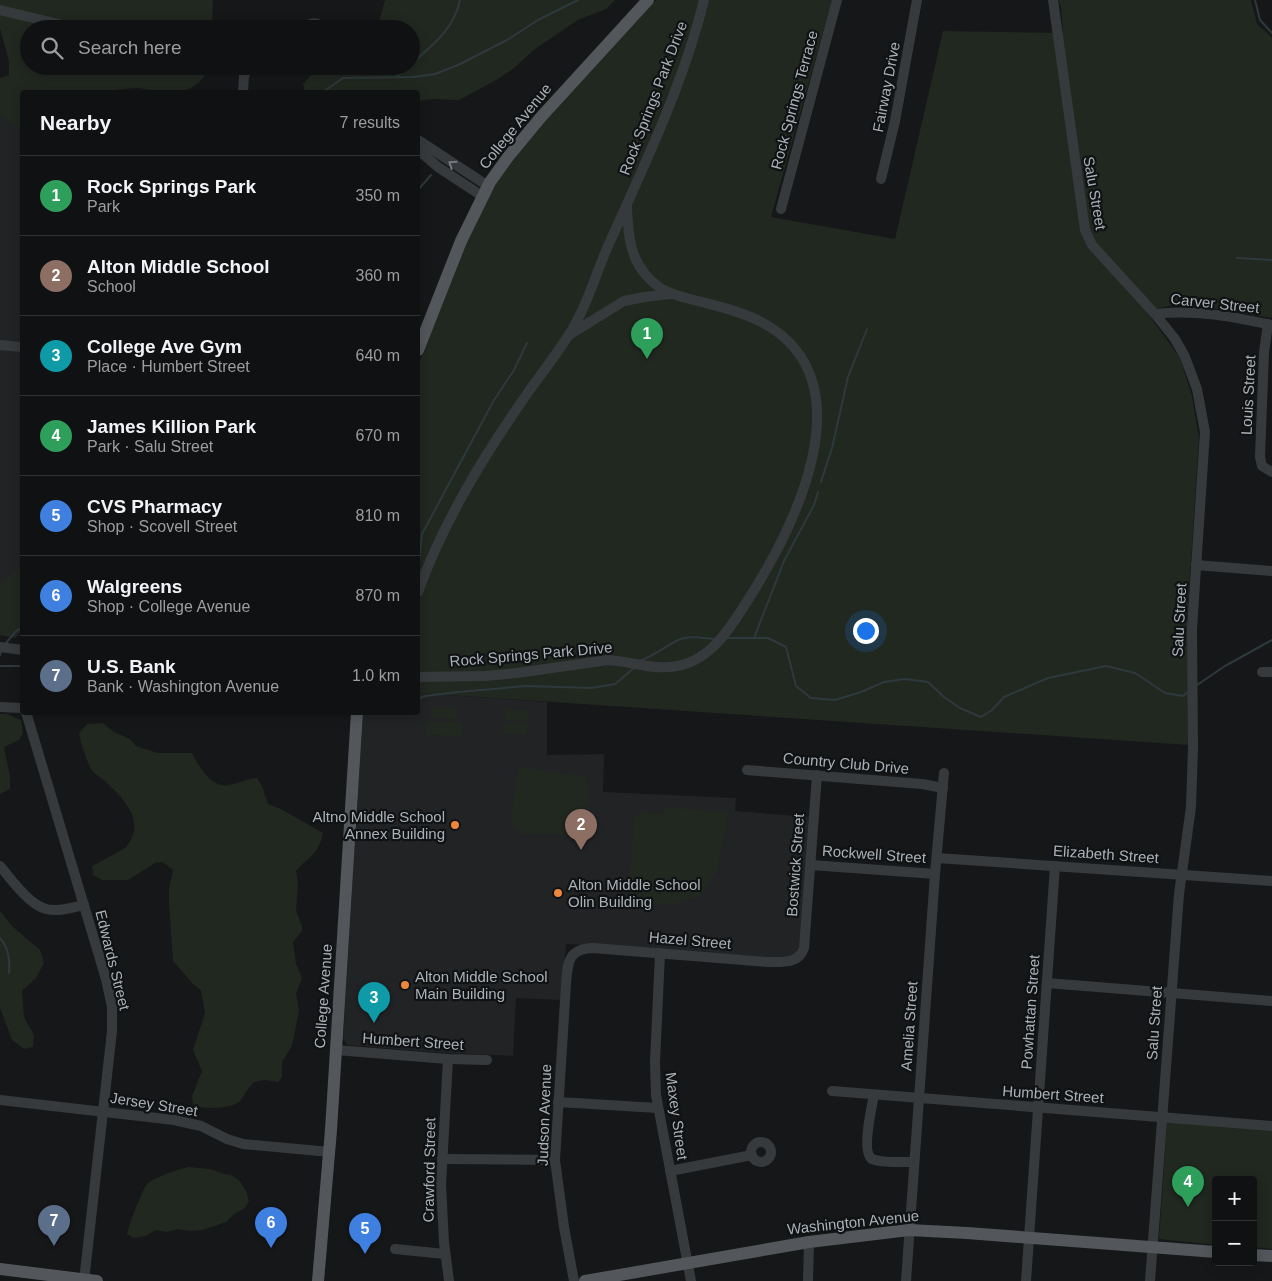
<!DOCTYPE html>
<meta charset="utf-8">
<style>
:root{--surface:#101112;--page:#1e1f20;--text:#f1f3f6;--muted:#9c9d9f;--line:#303132;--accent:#2563eb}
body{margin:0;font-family:Arial,sans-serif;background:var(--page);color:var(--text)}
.controls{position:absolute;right:15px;bottom:15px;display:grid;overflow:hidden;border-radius:5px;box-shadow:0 2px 12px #0003}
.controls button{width:45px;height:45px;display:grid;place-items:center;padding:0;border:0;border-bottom:1px solid var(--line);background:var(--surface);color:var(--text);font:25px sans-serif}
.you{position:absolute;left:865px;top:630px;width:18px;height:18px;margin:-12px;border:4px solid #fff;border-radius:50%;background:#1a73e8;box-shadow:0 0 0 8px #1a73e833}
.badge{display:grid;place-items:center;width:32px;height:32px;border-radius:50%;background:var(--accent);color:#fff;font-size:16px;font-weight:700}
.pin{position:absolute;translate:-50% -41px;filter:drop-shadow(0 1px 2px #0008)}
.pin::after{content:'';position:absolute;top:26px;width:18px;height:15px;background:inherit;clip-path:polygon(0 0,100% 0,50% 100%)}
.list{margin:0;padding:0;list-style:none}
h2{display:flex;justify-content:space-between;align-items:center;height:65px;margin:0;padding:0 20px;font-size:21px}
h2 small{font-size:16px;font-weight:400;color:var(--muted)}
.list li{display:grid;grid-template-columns:32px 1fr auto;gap:15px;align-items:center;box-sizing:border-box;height:80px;padding:0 20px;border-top:1px solid var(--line)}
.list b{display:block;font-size:19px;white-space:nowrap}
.list p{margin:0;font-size:16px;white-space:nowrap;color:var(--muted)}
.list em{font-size:16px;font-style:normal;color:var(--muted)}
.icon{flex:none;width:28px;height:28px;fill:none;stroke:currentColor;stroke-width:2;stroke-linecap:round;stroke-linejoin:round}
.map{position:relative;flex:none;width:1272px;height:1281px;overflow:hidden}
.search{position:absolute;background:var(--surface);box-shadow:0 2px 12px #0003;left:20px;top:20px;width:400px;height:55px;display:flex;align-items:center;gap:12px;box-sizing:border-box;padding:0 18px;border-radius:28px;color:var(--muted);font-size:19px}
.panel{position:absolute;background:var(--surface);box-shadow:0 2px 12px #0003;left:20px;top:90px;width:400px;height:625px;border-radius:5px}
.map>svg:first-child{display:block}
.built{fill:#222325}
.green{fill:#212820}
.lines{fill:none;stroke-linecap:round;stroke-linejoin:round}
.stream{stroke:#2d393c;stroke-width:2}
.minor{stroke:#373a3d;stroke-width:10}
.major{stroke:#53575c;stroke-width:12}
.oneway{stroke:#767b81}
.poi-dot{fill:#ec873b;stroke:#111213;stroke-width:2}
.labels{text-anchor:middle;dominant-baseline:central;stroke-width:4.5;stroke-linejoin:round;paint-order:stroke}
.street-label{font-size:15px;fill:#a9b1b8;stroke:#111213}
.poi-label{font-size:15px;fill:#a9b1b8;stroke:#111213;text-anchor:start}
</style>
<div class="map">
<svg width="1272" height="1281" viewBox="0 0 1272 1281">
<rect width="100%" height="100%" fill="#161718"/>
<g class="built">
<polygon points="0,104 22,106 22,584 0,613"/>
<polygon points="418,693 547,702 547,755 604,754 603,792 736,798 735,811 809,817 801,940 797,952 791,956 784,958 566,944 561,1000 516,998 513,1056 448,1053 347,1045 343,1039 363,713 418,712"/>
</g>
<g class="green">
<path d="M0,0H213L212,29H29V66H209C202,87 183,95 162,92C154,92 146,88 138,88C128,88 117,90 107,91L106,92H22V130L0,115V78L9,75V61L0,28Z"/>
<polygon points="385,0 615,0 606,9 578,20 535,49 514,68 498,79 459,100 433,99 418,101 418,92 305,92 303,84 318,67 321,66 411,66 411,29 377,29"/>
<polygon points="656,0 832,0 771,217 895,239 943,31 1063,33 1061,7 1058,0 1251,0 1257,24 1272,37 1272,318 1182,303 1146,311 1180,358 1192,396 1199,439 1187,621 1189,745 418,693 418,365 472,227 490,191 518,154 573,87"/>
<polygon points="22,566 22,631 15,638 0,635 0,584"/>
<polygon points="433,707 456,707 456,719 433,718"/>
<polygon points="505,709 528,710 528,721 505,720"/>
<polygon points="0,714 7,714 21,720 23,733 19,740 4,747 10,777 10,789 0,794"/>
<polygon points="429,722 462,722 461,736 425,735"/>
<path d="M103,723L114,732L130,739L136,746L145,749L158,753H192C199,766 211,789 230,785C239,783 247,779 257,778L262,786L268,804L281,809L323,833C318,856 310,855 296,871L298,883L296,911L302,926V931L293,942L296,964L302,978L296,993L299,1011L292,1046L282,1062V1077L278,1082L265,1080L254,1082C248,1088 245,1095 240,1101C232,1109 204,1109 193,1106L192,1096L202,1071L193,1050L205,1013L201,990L193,984L173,961L169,903V888L173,870L163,862L155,863L128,880H102L93,875L92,866C98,863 123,850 126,847C147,822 124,799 106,782C102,778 97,776 93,772C88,766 80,741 79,733L87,724Z"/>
<polygon points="505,723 528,723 527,734 504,734"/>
<polygon points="518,766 587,777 589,800 581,835 522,834 511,822"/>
<polygon points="664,807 727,812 726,831 717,870 701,895 674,904 628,903 634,817 641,812 663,814"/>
<polygon points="0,911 12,926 40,950 44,963 36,978 22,991 24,1017 34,1035 33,1047 24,1049 12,1040 0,1008"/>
<polygon points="1167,1122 1272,1130 1272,1249 1253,1247 1253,1180 1216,1180 1216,1245 1159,1239"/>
<path d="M188,1167L210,1169L224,1174L231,1175L239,1180L246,1191L249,1201L245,1208L234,1214L226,1222L203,1230L189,1231L178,1229L167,1232L156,1230L145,1236L134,1238L127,1234C129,1225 143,1187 148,1183C157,1176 177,1170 188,1167Z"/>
</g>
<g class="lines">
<g class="stream">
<polyline points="1255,0 1260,20 1272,33"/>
<path d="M411,64C433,45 454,29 460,0"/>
<polyline points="397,76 409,66"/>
<polyline points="323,92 343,78 414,77 435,74 458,65 507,40 538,20 578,0"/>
<polyline points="418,190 431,175"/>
<polyline points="1237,258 1272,260"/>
<polyline points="821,482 832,448 848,377 867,329"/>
<polyline points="418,569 422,534 494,400 514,370 527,343"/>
<polyline points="727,638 768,638 786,647 796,686 811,698 835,700 861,692 884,682 905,679 928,682 944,697 960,708 981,717 992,710 1004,697 1048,678 1106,666 1135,673 1165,693 1183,696 1189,691"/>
<polyline points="754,638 784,561 814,505 818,492"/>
<polyline points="6,643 16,631 22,628"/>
<polyline points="0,655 1,652"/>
<path d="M642,660C655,655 666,646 678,640C689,635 703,638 714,639"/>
<polyline points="0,666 22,666"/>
<polyline points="1197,685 1225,666 1272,640"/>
<polyline points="418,699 425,696 458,692 526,686 591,688 615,684 634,668"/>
<path d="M0,938C9,949 10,960 9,973"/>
</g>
<g class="minor">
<polyline points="1053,0 1085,230 1092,245 1155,314 1175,339 1185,357 1197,389 1205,432 1192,629 1193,748 1191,807 1179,894 1150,1281"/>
<polyline points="0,10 63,25"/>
<path d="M306,29C309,23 314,22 320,25L322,29"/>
<polyline points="243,92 244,76 249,66"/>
<polyline points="418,140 488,186"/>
<polyline points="418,150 438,167 482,196"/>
<polyline points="881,179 895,121 917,0"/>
<polyline points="781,209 837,0"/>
<path d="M1155,314C1194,309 1234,317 1272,325"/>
<polyline points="1268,324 1264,352 1260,457 1262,466 1272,472"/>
<polyline points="569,335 624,301 644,297 671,294"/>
<polyline points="0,345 22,347"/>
<polyline points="1196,565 1272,571"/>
<path d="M418,592C444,520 485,454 529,391C542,373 556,355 568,336C586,309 595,276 608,246C644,166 683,85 704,0"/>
<polyline points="0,647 22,650"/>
<polyline points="1262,672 1272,672"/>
<path d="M418,677L485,676L517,673L608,660C625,661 640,666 657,667C702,671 725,637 746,603C793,530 869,383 765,324C744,312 717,306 694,300C682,297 669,294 659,287C630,266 628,238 627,206"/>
<polyline points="0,707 22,708"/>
<polyline points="26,712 106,979 112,1007 112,1031 84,1281"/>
<polyline points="747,770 922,784 943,788"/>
<polyline points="937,858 1272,881"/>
<polyline points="811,865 935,874"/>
<path d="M0,866C13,881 32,910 53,910C63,911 74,907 84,905"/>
<polyline points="660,953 655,1062 656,1095 691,1281"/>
<polyline points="1047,983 1272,1001"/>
<polyline points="336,1050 448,1059 487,1060"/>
<polyline points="448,1059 441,1185 444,1242 449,1281"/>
<polyline points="832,1091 1272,1126"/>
<path d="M874,1095C872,1106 861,1152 872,1159C880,1163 904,1162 914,1162"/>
<polyline points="0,1100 174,1120 201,1126 227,1139 243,1144 330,1152"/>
<polyline points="558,1102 658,1108"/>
<circle cx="761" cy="1152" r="10"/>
<polyline points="442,1159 555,1160"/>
<polyline points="670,1171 752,1155"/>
<polyline points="395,1249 445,1254"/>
<path d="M574,1281L564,1227L555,1160L566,984C568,963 567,949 593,948L768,962C782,962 799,964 804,948L817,775"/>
<polyline points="808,1281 809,1242"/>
<polyline points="906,1281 935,874 944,773"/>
<polyline points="1026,1281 1055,866"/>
</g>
<g class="major">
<polyline points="418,350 461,241 490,182 508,157 541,117 648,0"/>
<polyline points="1253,1255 1272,1256"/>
<polyline points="0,1269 97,1281"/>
<polyline points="318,1281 331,1130 357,712"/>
<polyline points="585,1281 809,1242 909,1230 967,1233 1216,1252"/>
</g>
</g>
<defs><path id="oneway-chevron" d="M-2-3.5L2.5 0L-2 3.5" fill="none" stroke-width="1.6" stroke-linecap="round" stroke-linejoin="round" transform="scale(1.25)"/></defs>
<use class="oneway" href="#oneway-chevron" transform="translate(452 164) rotate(-146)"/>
<g class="poi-dot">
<circle cx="455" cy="825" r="5"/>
<circle cx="558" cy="893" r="5"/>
<circle cx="405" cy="985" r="5"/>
</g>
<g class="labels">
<g class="street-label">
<text transform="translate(886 87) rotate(-79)">Fairway Drive</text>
<text transform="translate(653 98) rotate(-69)">Rock Springs Park Drive</text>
<text transform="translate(794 100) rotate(-75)">Rock Springs Terrace</text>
<text transform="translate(515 126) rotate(-51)">College Avenue</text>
<text transform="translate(1095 193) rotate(80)">Salu Street</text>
<text transform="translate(1215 303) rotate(6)">Carver Street</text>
<text transform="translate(1248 395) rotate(-87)">Louis Street</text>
<text transform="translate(1179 620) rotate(-87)">Salu Street</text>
<text transform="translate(531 654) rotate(-5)">Rock Springs Park Drive</text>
<text transform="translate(846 763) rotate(5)">Country Club Drive</text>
<text transform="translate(874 854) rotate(4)">Rockwell Street</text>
<text transform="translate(1106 854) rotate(4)">Elizabeth Street</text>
<text transform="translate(795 865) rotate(-86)">Bostwick Street</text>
<text transform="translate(690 940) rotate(5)">Hazel Street</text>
<text transform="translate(113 960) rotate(76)">Edwards Street</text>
<text transform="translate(323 996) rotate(-86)">College Avenue</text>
<text transform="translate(1030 1012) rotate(-86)">Powhattan Street</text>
<text transform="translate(1154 1023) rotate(-86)">Salu Street</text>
<text transform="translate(909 1026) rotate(-86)">Amelia Street</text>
<text transform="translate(413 1041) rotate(4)">Humbert Street</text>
<text transform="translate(1053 1094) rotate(4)">Humbert Street</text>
<text transform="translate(154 1104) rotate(9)">Jersey Street</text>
<text transform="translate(544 1115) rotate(-88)">Judson Avenue</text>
<text transform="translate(677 1116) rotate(82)">Maxey Street</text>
<text transform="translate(429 1170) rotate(-89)">Crawford Street</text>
<text transform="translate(853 1222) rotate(-6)">Washington Avenue</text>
</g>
<g class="poi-label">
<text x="445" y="816" text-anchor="end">Altno Middle School<tspan x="445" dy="17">Annex Building</tspan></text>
<text x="568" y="884">Alton Middle School<tspan x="568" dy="17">Olin Building</tspan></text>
<text x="415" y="976">Alton Middle School<tspan x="415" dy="17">Main Building</tspan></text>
</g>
</g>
</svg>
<div class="controls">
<button>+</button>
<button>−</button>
</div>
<div class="you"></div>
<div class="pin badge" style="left:647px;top:359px;background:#2e9e5b">1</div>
<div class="pin badge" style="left:581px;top:850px;background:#8d6e63">2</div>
<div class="pin badge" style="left:374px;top:1023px;background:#0f9aa8">3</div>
<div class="pin badge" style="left:1188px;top:1207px;background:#2e9e5b">4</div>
<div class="pin badge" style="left:365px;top:1254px;background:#3f7fe0">5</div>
<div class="pin badge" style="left:271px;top:1248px;background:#3f7fe0">6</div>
<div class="pin badge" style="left:54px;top:1246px;background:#5c6f8a">7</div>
<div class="search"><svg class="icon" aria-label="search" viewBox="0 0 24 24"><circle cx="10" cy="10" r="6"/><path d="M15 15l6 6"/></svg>Search here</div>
<section class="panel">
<h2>Nearby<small>7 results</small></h2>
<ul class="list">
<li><span class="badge" style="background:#2e9e5b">1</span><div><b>Rock Springs Park</b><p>Park</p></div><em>350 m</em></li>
<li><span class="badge" style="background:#8d6e63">2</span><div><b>Alton Middle School</b><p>School</p></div><em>360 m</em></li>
<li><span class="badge" style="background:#0f9aa8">3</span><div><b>College Ave Gym</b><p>Place · Humbert Street</p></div><em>640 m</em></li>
<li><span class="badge" style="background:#2e9e5b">4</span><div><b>James Killion Park</b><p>Park · Salu Street</p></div><em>670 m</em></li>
<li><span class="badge" style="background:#3f7fe0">5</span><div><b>CVS Pharmacy</b><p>Shop · Scovell Street</p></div><em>810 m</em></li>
<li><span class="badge" style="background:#3f7fe0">6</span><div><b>Walgreens</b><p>Shop · College Avenue</p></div><em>870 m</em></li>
<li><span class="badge" style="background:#5c6f8a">7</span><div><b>U.S. Bank</b><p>Bank · Washington Avenue</p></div><em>1.0 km</em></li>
</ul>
</section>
</div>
